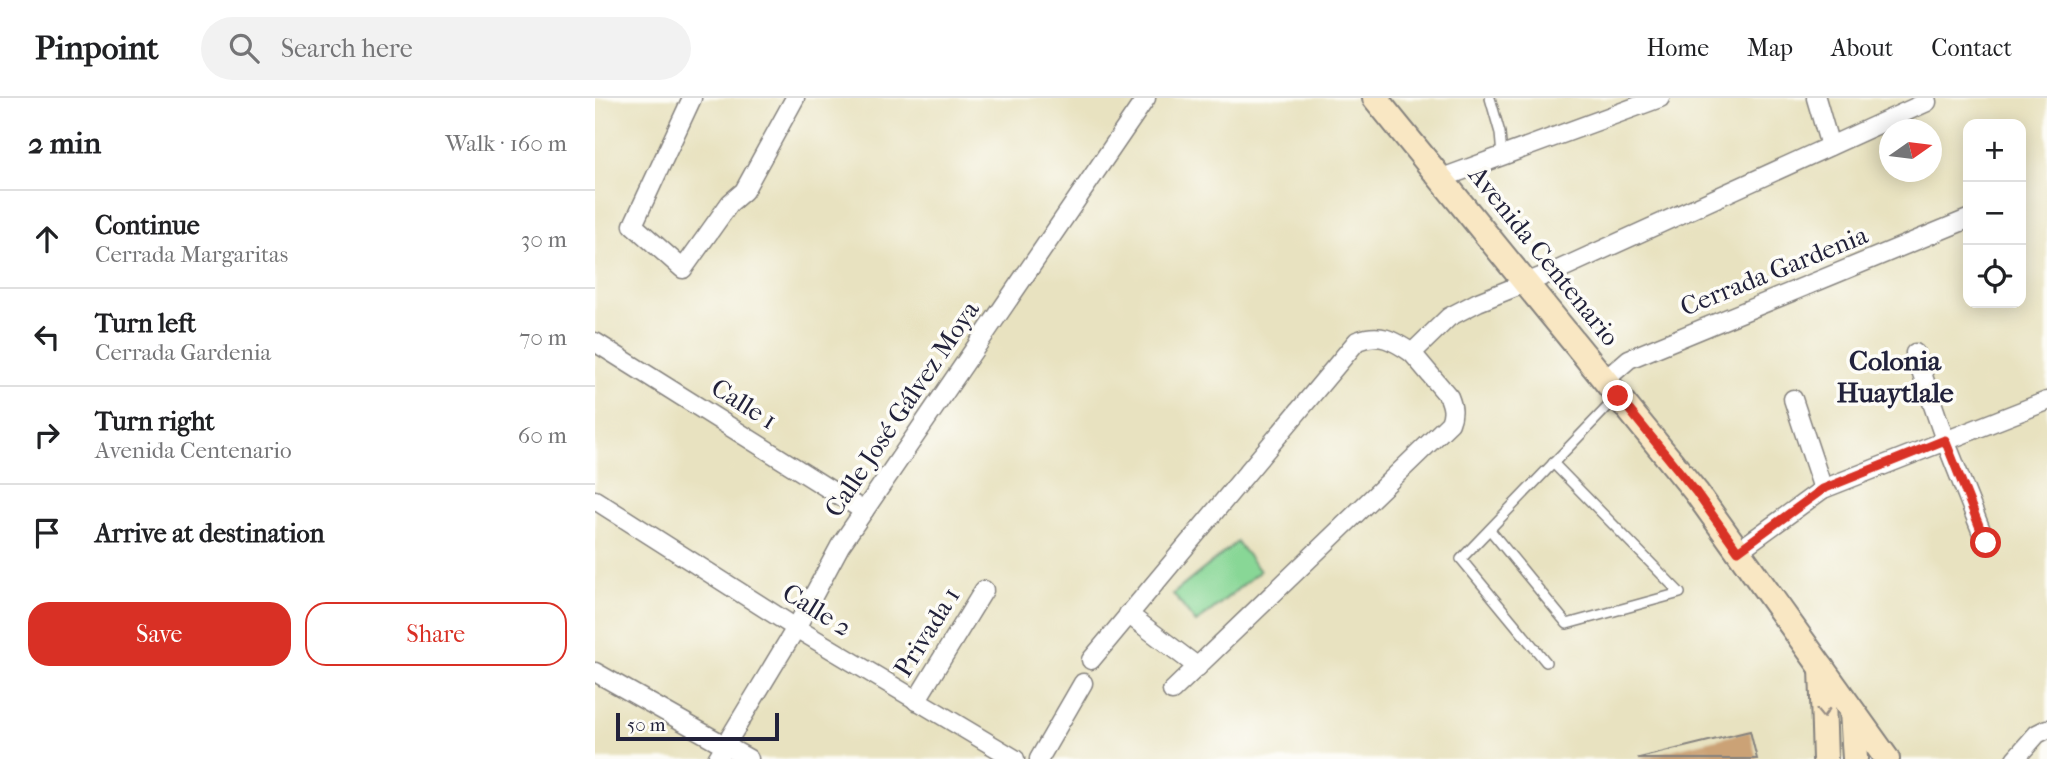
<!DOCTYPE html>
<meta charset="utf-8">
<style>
:root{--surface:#fff;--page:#f2f2f2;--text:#202124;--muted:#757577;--line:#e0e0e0;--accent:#d93025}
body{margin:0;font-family:"IM FELL French Canon",serif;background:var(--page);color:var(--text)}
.controls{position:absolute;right:21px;top:21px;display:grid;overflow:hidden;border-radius:14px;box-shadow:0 4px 18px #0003}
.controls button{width:63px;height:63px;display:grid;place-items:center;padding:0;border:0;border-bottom:2px solid var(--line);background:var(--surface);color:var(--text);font:35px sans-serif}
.compass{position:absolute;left:1284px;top:21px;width:63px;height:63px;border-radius:50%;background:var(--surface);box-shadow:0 4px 18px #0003;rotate:76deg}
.scale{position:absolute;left:21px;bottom:18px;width:163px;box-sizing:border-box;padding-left:7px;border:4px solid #22223b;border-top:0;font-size:19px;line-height:24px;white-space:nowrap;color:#22223b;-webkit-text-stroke:5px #fdfcf7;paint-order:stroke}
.stop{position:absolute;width:21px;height:21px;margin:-16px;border:5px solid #d93025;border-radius:50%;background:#fff}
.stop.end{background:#d93025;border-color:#fff;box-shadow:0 2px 7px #0008}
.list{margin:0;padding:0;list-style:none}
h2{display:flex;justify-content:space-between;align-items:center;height:91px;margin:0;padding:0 28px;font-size:30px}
h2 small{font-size:23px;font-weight:400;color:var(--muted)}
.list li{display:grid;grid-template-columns:46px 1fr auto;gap:21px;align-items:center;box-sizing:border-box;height:98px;padding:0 28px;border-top:2px solid var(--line)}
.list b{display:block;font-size:26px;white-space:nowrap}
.list p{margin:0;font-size:23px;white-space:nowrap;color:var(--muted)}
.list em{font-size:23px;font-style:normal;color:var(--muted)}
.actions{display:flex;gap:14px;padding:21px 28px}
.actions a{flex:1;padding:16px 0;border:2px solid var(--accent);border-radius:21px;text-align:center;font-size:24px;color:var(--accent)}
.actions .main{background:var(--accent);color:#fff}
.icon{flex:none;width:38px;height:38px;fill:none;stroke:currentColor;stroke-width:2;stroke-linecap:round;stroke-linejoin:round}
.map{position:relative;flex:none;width:1452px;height:661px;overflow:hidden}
header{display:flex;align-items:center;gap:42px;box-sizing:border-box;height:98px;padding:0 35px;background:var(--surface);border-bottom:2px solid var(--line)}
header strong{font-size:33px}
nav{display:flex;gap:38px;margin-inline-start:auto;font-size:24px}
.search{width:490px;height:63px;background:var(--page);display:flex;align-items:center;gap:18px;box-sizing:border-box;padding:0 24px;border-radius:38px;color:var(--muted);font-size:26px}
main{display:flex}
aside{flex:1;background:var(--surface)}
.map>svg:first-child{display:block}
.green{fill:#88d796;stroke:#557c68;stroke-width:2}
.building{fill:#cba276}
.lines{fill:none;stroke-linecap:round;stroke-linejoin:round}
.lane-casing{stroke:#85827e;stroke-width:12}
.street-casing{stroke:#85827e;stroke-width:21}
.secondary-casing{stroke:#85827e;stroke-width:28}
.lane{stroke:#fff;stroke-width:9}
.street{stroke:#fff;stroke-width:18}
.secondary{stroke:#f9e7c3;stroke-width:24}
.oneway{stroke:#988e86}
.route{stroke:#d93025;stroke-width:9}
.labels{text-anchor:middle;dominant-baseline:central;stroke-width:7;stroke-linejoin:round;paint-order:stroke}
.street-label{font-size:26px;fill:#22223b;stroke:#fdfcf7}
.neighbourhood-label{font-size:28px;font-weight:bold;fill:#22223b;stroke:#fdfcf7}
</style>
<header>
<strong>Pinpoint</strong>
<div class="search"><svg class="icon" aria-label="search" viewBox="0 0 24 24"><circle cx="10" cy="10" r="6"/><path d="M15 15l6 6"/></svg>Search here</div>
<nav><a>Home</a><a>Map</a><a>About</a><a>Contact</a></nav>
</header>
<main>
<aside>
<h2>2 min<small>Walk · 160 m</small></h2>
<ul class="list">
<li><svg class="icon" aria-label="ahead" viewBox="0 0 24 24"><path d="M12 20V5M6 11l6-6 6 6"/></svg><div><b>Continue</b><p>Cerrada Margaritas</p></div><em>30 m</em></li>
<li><svg class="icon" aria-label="left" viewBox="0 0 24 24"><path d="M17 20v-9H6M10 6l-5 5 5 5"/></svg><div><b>Turn left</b><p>Cerrada Gardenia</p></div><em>70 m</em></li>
<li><svg class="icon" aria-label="right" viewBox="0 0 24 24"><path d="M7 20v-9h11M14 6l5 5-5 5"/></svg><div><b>Turn right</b><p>Avenida Centenario</p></div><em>60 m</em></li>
<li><svg class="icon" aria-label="arrive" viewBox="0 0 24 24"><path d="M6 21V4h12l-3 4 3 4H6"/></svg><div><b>Arrive at destination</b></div></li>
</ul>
<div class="actions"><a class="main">Save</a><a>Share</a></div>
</aside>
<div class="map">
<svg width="1452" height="661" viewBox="0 0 1452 661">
<rect width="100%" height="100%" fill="#fdfcf7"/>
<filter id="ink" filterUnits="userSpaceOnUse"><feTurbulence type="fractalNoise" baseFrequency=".0143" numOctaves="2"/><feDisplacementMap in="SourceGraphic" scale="14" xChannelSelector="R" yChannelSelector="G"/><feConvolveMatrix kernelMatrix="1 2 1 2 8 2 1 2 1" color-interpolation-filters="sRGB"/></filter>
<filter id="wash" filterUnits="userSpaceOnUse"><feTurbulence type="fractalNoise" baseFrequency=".00686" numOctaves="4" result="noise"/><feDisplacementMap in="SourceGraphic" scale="28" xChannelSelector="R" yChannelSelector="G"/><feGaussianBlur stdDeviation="1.57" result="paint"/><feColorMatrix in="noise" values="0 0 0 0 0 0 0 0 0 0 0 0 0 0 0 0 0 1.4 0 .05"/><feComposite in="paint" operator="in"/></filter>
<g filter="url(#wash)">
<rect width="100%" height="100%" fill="#e8e2c0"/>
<polygon class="green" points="642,444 665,473 601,525 578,496"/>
<g id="blocks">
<polygon class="building" points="1155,633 1162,661 1045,661 1044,660"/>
</g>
</g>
<g filter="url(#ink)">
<use href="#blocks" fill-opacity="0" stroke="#85827e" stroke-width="2"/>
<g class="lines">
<g class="lane-casing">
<g id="lane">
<polyline points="895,0 905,35 907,58"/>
<polyline points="895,432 972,526 1085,495 958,365"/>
<polyline points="951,564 866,461 1022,299"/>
</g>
</g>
<g class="street-casing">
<g id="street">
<polyline points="97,0 38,127 88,171 135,105 149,93 200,0"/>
<polyline points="1221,0 1235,48"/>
<polyline points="847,80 1065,0"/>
<polyline points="0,244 269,413"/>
<polyline points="1320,255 1350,342 1391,445"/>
<polyline points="1011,281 1034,261 1373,121"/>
<polyline points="1198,301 1228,391"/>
<polyline points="0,402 201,530 420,661"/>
<polyline points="1143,453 1228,391 1452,303"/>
<polyline points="533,516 603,569"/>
<path d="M496,562L762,243C785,234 798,242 817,255"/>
<polyline points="0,574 154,661"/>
<path d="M577,593L855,325C859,315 858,309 854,299L817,255L854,219L883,204L963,172L1332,4L1331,0"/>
<polyline points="321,603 389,492"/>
<polyline points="122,661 201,530 245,448 551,0"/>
<polyline points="444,661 488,585"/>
<polyline points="1420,661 1442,636 1452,631"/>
</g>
</g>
<g class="secondary-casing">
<g id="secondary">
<polyline points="780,0 1101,394 1292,661"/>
<polyline points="1227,570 1230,661"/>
<polyline points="1257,613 1260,661"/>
</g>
</g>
<use href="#lane" class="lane"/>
<use href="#street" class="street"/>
<use href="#secondary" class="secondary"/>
</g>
<defs><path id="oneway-chevron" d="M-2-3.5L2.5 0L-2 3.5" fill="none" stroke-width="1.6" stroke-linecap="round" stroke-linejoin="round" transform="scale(1.75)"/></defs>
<use class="oneway" href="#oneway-chevron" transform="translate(1228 615) rotate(88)"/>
</g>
<g class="lines" filter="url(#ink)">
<polyline class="route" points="1023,298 1101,394 1143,453 1228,391 1350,342 1391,445"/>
</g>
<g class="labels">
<g class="street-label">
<text transform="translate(949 158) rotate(51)">Avenida Centenario</text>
<text transform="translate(1179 173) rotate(-22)">Cerrada Gardenia</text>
<text transform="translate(149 306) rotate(32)">Calle 1</text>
<text transform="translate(307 311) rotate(-56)">Calle José Gálvez Moya</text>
<text transform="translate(222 512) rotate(32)">Calle 2</text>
<text transform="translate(332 534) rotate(-58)">Privada 1</text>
</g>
<g class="neighbourhood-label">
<text x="1300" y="262">Colonia<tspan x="1300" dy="32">Huaytlale</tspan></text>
</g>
</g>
</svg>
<div class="controls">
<button>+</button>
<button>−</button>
<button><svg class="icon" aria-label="locate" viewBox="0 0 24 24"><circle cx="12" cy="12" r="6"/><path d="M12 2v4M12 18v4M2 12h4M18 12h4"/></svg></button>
</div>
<svg class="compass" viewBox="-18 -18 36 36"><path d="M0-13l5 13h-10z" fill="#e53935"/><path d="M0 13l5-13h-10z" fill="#757577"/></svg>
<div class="scale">50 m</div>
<div class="stop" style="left:1391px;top:445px"></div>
<div class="stop end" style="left:1023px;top:298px"></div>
</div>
</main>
